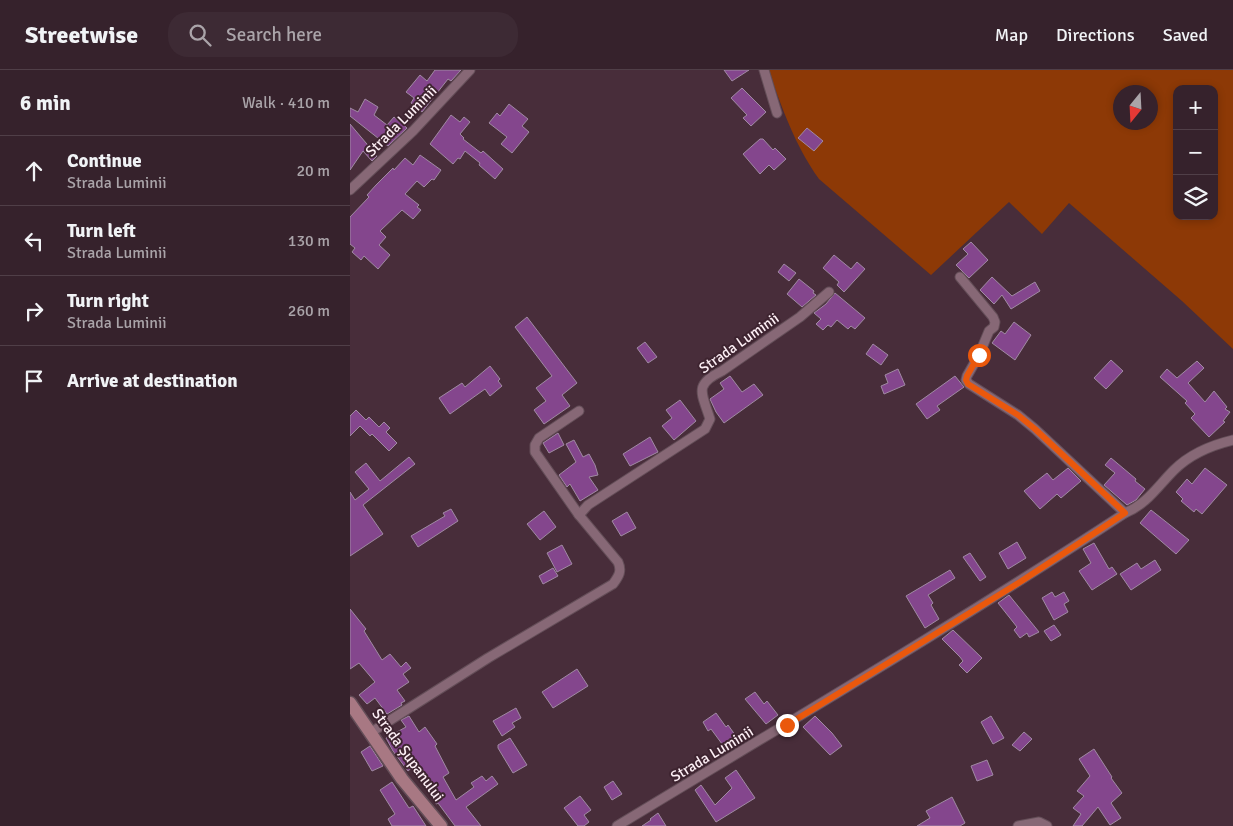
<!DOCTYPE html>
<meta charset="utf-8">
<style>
:root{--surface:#36222c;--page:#3d2a34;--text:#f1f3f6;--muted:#aaa4a9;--line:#503f48}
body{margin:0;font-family:Signika,sans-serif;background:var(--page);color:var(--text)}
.controls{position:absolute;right:15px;top:15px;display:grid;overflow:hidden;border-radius:10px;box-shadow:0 2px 8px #0003}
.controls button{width:45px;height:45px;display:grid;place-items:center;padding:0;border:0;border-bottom:1px solid var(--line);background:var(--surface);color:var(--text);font:25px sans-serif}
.compass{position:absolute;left:763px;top:15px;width:45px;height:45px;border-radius:50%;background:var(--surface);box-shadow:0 2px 8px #0003;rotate:198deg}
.stop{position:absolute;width:15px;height:15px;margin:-11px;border:4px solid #ea580c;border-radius:50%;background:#fff}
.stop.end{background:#ea580c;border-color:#fff;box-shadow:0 1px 5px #0008}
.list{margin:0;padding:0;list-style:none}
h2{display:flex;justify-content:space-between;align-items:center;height:65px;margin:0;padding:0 20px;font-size:21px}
h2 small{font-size:16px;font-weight:400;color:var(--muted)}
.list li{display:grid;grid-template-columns:32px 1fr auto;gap:15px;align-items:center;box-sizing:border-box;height:70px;padding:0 20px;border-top:1px solid var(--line)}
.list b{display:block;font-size:19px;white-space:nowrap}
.list p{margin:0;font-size:16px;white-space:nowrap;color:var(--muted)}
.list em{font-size:16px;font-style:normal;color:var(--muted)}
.icon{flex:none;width:28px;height:28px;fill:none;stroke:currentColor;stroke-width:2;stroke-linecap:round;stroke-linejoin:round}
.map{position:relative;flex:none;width:883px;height:756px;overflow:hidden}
header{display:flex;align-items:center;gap:30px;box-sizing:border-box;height:70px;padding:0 25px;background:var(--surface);border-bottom:1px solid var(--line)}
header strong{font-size:24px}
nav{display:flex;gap:28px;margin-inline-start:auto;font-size:18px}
.search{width:350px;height:45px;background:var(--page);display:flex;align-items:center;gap:12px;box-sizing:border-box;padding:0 18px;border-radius:20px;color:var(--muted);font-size:19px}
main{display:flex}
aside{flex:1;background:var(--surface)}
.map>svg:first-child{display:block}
.green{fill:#8d3906;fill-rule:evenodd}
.building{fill:#84468d;stroke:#a08aa3}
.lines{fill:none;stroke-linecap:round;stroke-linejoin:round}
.street-casing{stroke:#644e58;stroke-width:11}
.secondary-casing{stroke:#644e58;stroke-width:15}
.street{stroke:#876876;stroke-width:9}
.secondary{stroke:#a87883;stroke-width:12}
.route{stroke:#ea580c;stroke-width:6}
.labels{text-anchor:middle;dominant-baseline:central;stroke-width:4;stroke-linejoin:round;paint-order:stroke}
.street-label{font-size:15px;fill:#fdeff5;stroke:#3e2430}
</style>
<header>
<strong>Streetwise</strong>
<div class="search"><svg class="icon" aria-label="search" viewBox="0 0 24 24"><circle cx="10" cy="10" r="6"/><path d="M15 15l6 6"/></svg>Search here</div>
<nav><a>Map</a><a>Directions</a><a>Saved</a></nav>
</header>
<main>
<aside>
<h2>6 min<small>Walk · 410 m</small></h2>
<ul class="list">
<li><svg class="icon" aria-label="ahead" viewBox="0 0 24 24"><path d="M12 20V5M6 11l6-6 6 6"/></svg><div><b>Continue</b><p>Strada Luminii</p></div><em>20 m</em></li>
<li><svg class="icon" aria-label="left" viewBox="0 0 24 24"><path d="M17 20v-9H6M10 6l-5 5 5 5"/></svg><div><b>Turn left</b><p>Strada Luminii</p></div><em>130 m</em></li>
<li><svg class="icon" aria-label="right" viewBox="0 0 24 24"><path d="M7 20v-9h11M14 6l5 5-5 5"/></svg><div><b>Turn right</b><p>Strada Luminii</p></div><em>260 m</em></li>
<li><svg class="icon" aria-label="arrive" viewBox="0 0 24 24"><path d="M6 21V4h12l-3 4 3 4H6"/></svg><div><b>Arrive at destination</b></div></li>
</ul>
</aside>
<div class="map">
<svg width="883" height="756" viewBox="0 0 883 756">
<rect width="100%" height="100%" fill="#482d3a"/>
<path class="green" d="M418,0H883V279L832,231L719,133L692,164L659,132L581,205L469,109C444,74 433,39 418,0ZM827,19H864V146H827ZM770,22H800V52H770Z"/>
<g class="building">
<polygon points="85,0 111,0 101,11 98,9 72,42 61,33 64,28 56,22 70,5 77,11"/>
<polygon points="374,0 399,0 382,11"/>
<polygon points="392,18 416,42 401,56 393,48 397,45 381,28"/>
<polygon points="15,29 28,37 24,45 37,55 44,47 57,58 38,76 0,46 0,38 8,42"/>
<polygon points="159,34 178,49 172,56 179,62 162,83 151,74 157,67 139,53 147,43 150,46"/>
<polygon points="101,45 110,52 114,47 120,52 110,64 114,68 113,69 131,83 133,81 153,99 145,109 129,95 130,93 115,81 110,89 108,88 103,94 80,74"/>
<polygon points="0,54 27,86 22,91 13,81 0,100"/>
<polygon points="457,58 473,71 464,81 448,68"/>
<polygon points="410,69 413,69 423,80 425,78 436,89 424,100 419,95 410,104 393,84"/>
<polygon points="70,85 91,100 84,110 82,109 74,117 67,111 55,124 69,135 67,137 71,140 63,149 52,140 30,161 36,167 29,175 40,185 28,199 14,186 11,190 2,182 5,178 0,174 0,147 19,127 17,125 26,115 43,98 44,100 55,88 63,95"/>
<polygon points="621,172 638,190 619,208 606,195 618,184 613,179"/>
<polygon points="484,185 501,199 507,192 515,199 494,222 487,215 489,212 473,198"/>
<polygon points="434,194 446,203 439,211 428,202"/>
<polygon points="642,207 662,226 685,212 690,221 661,239 652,225 644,234 630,220"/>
<polygon points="449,209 464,221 463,223 466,225 452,237 437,224"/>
<polygon points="485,223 515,248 505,259 501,256 498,259 487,250 481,257 478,255 473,260 466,254 471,249 464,243 476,234"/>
<polygon points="177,247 227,313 212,325 220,336 194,354 184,340 196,331 186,318 202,306 165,257"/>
<polygon points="664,252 681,265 665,290 642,273 651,261 655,264"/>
<polygon points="295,272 307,287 298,293 287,278"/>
<polygon points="523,274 538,285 531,295 516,284"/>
<polygon points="761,290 773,301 756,319 744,308"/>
<polygon points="847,291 854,298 838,313 855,332 864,321 877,337 875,339 880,342 873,351 875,352 859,367 841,348 845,344 835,333 837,331 810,307 817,299 827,308"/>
<polygon points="140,296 150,309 148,311 152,316 140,326 135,319 100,344 89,328 112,313 115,317"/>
<polygon points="548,299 555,315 534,324 531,316 538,313 535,305"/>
<polygon points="380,306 392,322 404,314 413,325 374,353 366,342 360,329 374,319 370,313"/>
<polygon points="605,306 614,317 587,336 590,340 577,349 566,334"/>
<polygon points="330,330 346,351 324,370 312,356 322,348 316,340"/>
<polygon points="6,340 16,350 19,347 29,357 34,352 40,358 36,362 47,373 39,381 22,364 20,366 10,356 0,366 0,346"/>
<polygon points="208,363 214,375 199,383 193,373"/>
<polygon points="300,367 308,382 280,396 273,384"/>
<polygon points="224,370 233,387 239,384 245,395 248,405 239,407 248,420 230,431 220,414 217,417 209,405 226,392 216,374"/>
<polygon points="59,387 65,394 13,435 33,464 0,486 0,422 5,430 19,419 5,402 16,393 30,411"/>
<polygon points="761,388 786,409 785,411 795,419 786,430 777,435 754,415 765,403 755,395"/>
<polygon points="718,398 731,411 711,428 707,424 690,439 674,421 697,403 703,410"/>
<polygon points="855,398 877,415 852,444 846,439 844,442 831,431 833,429 826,422 837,409 842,414"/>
<polygon points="101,439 108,451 68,477 61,466 95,446 93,443"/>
<polygon points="801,440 839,470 826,484 790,453"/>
<polygon points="194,441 206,457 190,470 177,454"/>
<polygon points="277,442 286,458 271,466 262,451"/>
<polygon points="667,472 676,488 658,499 649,483"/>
<polygon points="744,473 759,499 762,497 767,504 742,520 729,501 741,493 733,479"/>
<polygon points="212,475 222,494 207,502 197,483"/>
<polygon points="620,483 636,507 630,511 613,487"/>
<polygon points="805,490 811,500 781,520 770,504 787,493 791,499"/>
<polygon points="203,498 208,506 193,514 189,506"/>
<polygon points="600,500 605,508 578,525 583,533 581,535 589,549 575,558 556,526"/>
<polygon points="702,522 705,527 714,522 719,531 714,534 718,542 704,550 692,528"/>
<polygon points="659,525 689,562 679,567 677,563 670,568 664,560 667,557 648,533"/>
<polygon points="0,539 16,559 14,561 32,590 40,584 51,597 56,592 61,598 53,604 59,612 47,620 55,631 51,633 52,635 37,644 25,628 17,634 9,625 25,612 9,593 0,599"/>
<polygon points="704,555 711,565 701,571 694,561"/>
<polygon points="603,560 632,588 617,603 609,595 613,591 610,587 592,569"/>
<polygon points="227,599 238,616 203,638 192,622"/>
<polygon points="405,622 414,634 417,631 428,645 416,654 395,629"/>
<polygon points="166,638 171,648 162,653 165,657 152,666 143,651"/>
<polygon points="366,643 376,657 378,655 388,669 375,678 361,659 358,661 353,652"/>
<polygon points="59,646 69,662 75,657 87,674 85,676 99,703 93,707 106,730 124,717 121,713 132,706 136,711 142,706 148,714 116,737 131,756 105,756 88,733 86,734 64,696 58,701 43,681 36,668 56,657 51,650"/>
<polygon points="465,646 482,663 492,676 480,685 453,657"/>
<polygon points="641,646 654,668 643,674 631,652"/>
<polygon points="674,662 682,669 670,681 662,675"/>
<polygon points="160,668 177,695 163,703 148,678 148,675"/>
<polygon points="20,676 33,696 22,701 11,682"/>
<polygon points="744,679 762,707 761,708 772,723 761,733 771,748 760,755 748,737 732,756 723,756 731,744 723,738 734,726 727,721 740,706 729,689"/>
<polygon points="637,690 643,705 627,711 621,696"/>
<polygon points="386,700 405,728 366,752 345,720 351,715 365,735 382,718 375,708"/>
<polygon points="263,711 272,724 262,730 254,717"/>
<polygon points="42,712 59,738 63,736 76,756 42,756 38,749 45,744 30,720"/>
<polygon points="230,726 241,740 234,745 239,752 234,756 228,756 214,738"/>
<polygon points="602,727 615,753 610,756 567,756 580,748 576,741"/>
<polygon points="308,743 316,756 292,756 301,750 300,749"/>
</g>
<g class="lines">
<g class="street-casing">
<g id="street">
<polyline points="414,0 427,43"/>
<polyline points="0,120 63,61 120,0"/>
<polyline points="610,207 643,247 645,252 644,257 639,261 629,285 617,306 616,310 619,314 668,345 685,359 775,443"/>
<polyline points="229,341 189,368 185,375 185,382 229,445"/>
<path d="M20,663L138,588L263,514C269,506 272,501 268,492L229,445L238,435L355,359L360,349C352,323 343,315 372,301L450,247L479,222"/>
<path d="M267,756C437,653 609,552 775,443C797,434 808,416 824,400C839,385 862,375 883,370"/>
<polyline points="668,756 689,752 697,756"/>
</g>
</g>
<g class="secondary-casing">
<polyline id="secondary" points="0,633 52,709 91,756"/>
</g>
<use href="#street" class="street"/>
<use href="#secondary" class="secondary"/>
</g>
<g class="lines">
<polyline class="route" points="437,655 670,512 775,443 685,359 668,345 618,314 616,310 617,306 629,285"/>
</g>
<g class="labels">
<g class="street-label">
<text transform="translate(51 51) rotate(-45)">Strada Luminii</text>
<text transform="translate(389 273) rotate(-35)">Strada Luminii</text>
<text transform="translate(362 684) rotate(-31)">Strada Luminii</text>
<text transform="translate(58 685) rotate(54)">Strada Șupanului</text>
</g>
</g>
</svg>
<div class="controls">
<button>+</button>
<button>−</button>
<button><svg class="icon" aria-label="layers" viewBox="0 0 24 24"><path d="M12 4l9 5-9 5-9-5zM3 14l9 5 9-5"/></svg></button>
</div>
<svg class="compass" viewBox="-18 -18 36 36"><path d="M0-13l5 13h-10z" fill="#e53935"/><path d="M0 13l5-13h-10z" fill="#aaa4a9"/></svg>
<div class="stop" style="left:629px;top:285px"></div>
<div class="stop end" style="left:437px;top:655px"></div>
</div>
</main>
